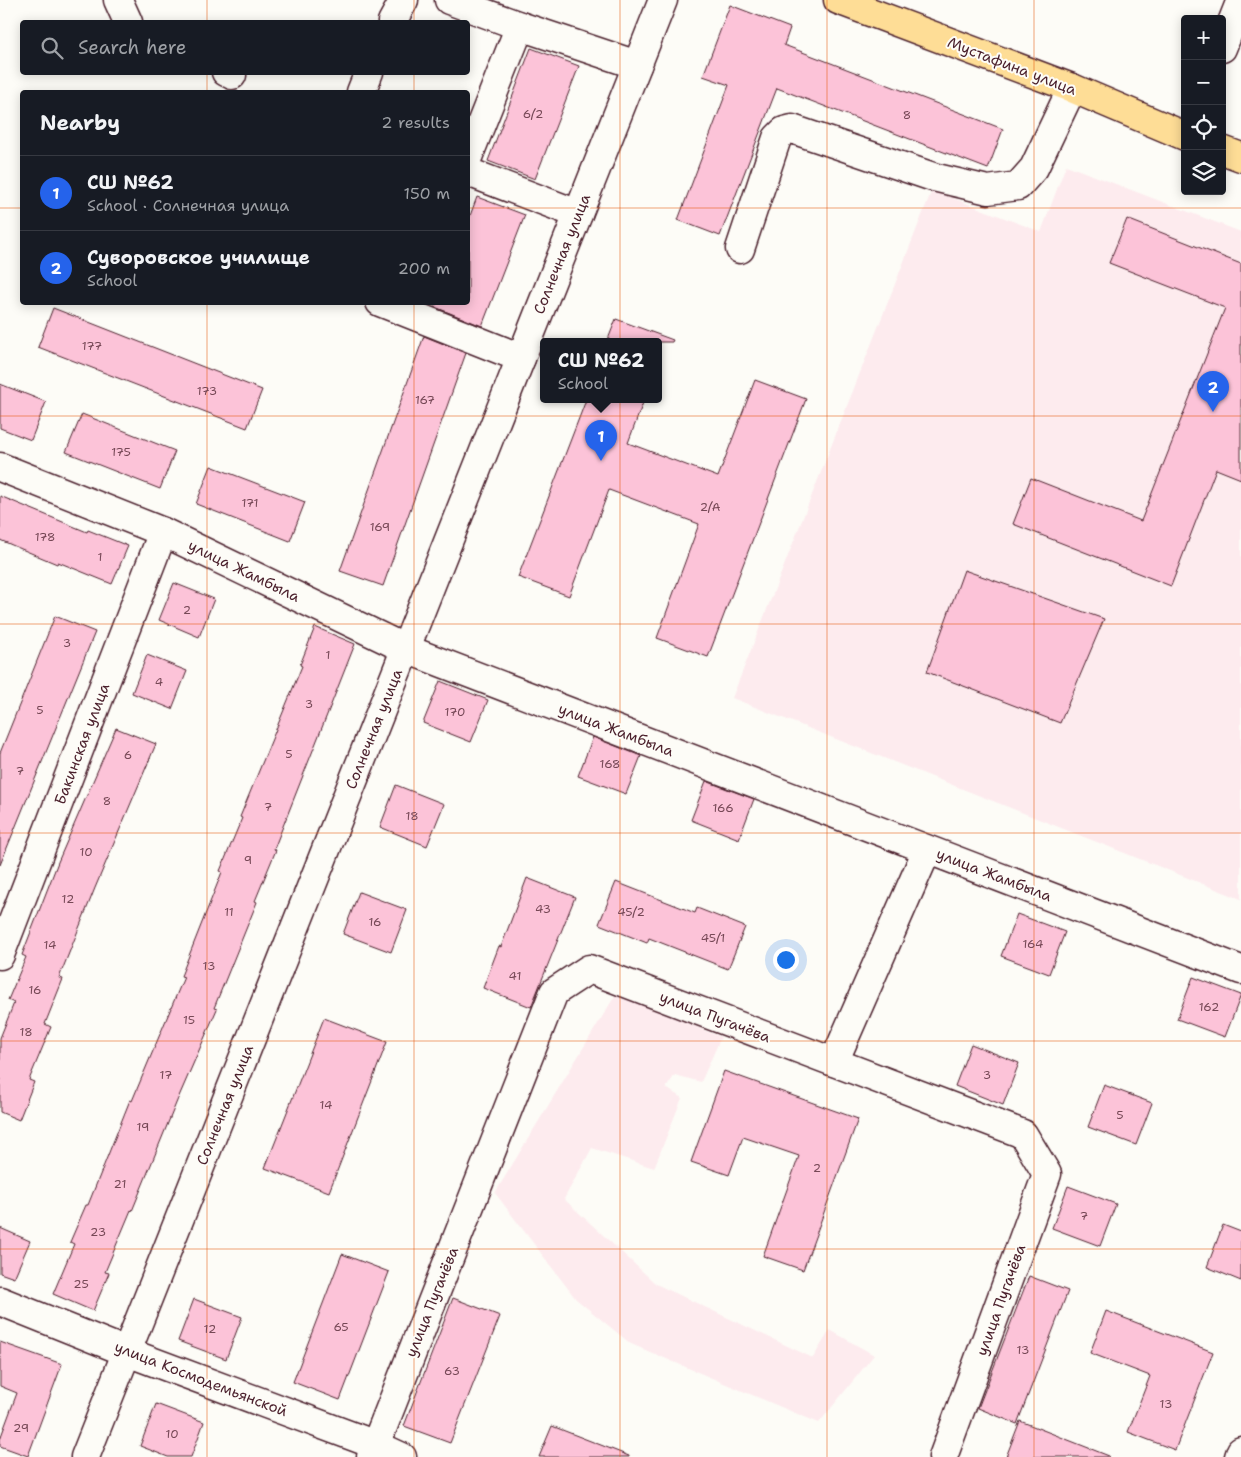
<!DOCTYPE html>
<meta charset="utf-8">
<style>
:root{--surface:#171b24;--page:#20242c;--text:#f1f3f6;--muted:#9ea1a6;--line:#363941;--accent:#2563eb}
body{margin:0;font-family:"Shantell Sans",sans-serif;background:var(--page);color:var(--text)}
.controls{position:absolute;right:15px;top:15px;display:grid;overflow:hidden;border-radius:5px;box-shadow:0 2px 12px #0003}
.controls button{width:45px;height:45px;display:grid;place-items:center;padding:0;border:0;border-bottom:1px solid var(--line);background:var(--surface);color:var(--text);font:25px sans-serif}
.you{position:absolute;left:785px;top:959px;width:18px;height:18px;margin:-12px;border:4px solid #fff;border-radius:50%;background:#1a73e8;box-shadow:0 0 0 8px #1a73e833}
.badge{display:grid;place-items:center;width:32px;height:32px;border-radius:50%;background:var(--accent);color:#fff;font-size:16px;font-weight:700}
.pin{position:absolute;translate:-50% -41px;filter:drop-shadow(0 1px 2px #0008)}
.pin::after{content:'';position:absolute;top:26px;width:18px;height:15px;background:inherit;clip-path:polygon(0 0,100% 0,50% 100%)}
.popup{position:absolute;left:540px;top:338px;width:122px;height:65px;box-sizing:border-box;display:grid;place-content:center;border-radius:5px;background:var(--surface);filter:drop-shadow(0 1px 4px #0005);font-size:16px;white-space:nowrap;color:var(--muted)}
.popup b{font-size:19px;color:var(--text)}
.popup::after{content:'';position:absolute;left:50%;top:100%;margin-left:-10px;border:10px solid transparent;border-top-color:var(--surface)}
.list{margin:0;padding:0;list-style:none}
h2{display:flex;justify-content:space-between;align-items:center;height:65px;margin:0;padding:0 20px;font-size:21px}
h2 small{font-size:16px;font-weight:400;color:var(--muted)}
.list li{display:grid;grid-template-columns:32px 1fr auto;gap:15px;align-items:center;box-sizing:border-box;height:75px;padding:0 20px;border-top:1px solid var(--line)}
.list b{display:block;font-size:19px;white-space:nowrap}
.list p{margin:0;font-size:16px;white-space:nowrap;color:var(--muted)}
.list em{font-size:16px;font-style:normal;color:var(--muted)}
.icon{flex:none;width:28px;height:28px;fill:none;stroke:currentColor;stroke-width:2;stroke-linecap:round;stroke-linejoin:round}
.map{position:relative;flex:none;width:1241px;height:1457px;overflow:hidden}
.search{position:absolute;background:var(--surface);box-shadow:0 2px 12px #0003;left:20px;top:20px;width:450px;height:55px;display:flex;align-items:center;gap:12px;box-sizing:border-box;padding:0 18px;border-radius:5px;color:var(--muted);font-size:19px}
.panel{position:absolute;background:var(--surface);box-shadow:0 2px 12px #0003;left:20px;top:90px;width:450px;height:215px;border-radius:5px}
.map>svg:first-child{display:block}
.built{fill:#fdebee}
.building{fill:#fcc3d8;stroke:#4a1f2b}
.lines{fill:none;stroke-linecap:round;stroke-linejoin:round}
.minor-casing{stroke:#4a1f2b;stroke-width:31}
.major-casing{stroke:#4a1f2b;stroke-width:31}
.minor{stroke:#fdfcf7;stroke-width:28}
.major{stroke:#fedd96;stroke-width:28}
.grid{fill:none;stroke:#e8590c;stroke-width:1;stroke-opacity:0.55}
.labels{text-anchor:middle;dominant-baseline:central;stroke-width:4;stroke-linejoin:round;paint-order:stroke}
.number-label{font-size:12px;fill:#764856}
.street-label{font-size:15px;fill:#4a1f2b;stroke:#fdfcf7}
</style>
<div class="map">
<svg width="1241" height="1457" viewBox="0 0 1241 1457">
<rect width="100%" height="100%" fill="#fdfcf7"/>
<filter id="ink" filterUnits="userSpaceOnUse"><feTurbulence type="fractalNoise" baseFrequency=".02" numOctaves="2"/><feDisplacementMap in="SourceGraphic" scale="10" xChannelSelector="R" yChannelSelector="G"/><feConvolveMatrix kernelMatrix="1 2 1 2 8 2 1 2 1" color-interpolation-filters="sRGB"/></filter>
<g filter="url(#ink)">
<g class="built">
<polygon points="1066,165 1241,232 1241,899 732,698 932,190 1041,232"/>
<polygon points="616,994 721,1037 701,1082 675,1075 666,1088 682,1098 654,1168 592,1148 564,1199 656,1284 813,1358 830,1330 874,1355 819,1423 631,1344 576,1299 495,1193"/>
</g>
<g class="building">
<polygon points="730,5 790,28 784,45 1003,129 988,169 777,88 720,236 678,220 729,85 703,76"/>
<polygon points="531,48 579,66 535,179 488,161"/>
<polygon points="477,197 525,215 482,326 435,307 437,302 468,302 468,221"/>
<polygon points="1127,219 1241,264 1241,479 1216,469 1171,586 1013,524 1031,478 1141,521 1225,308 1109,263"/>
<polygon points="53,308 262,390 247,428 38,347"/>
<polygon points="616,319 673,340 672,342 607,342"/>
<polygon points="424,336 466,353 383,586 340,571"/>
<polygon points="755,380 806,399 708,657 657,638 699,524 609,490 569,596 518,577 586,400 644,400 628,443 718,477"/>
<polygon points="0,384 46,402 31,440 0,428"/>
<polygon points="82,414 175,451 160,489 66,452"/>
<polygon points="211,466 305,502 290,541 196,504"/>
<polygon points="0,496 87,532 88,530 128,546 112,584 58,562 57,564 0,540"/>
<polygon points="964,570 1104,619 1060,723 927,672"/>
<polygon points="174,583 214,599 199,637 159,620"/>
<polygon points="55,616 95,632 0,865 0,753"/>
<polygon points="315,627 355,644 274,849 276,850 255,901 257,902 214,1008 217,1009 177,1101 132,1211 131,1210 105,1272 109,1273 93,1311 53,1294 74,1244 70,1242 86,1205 88,1205 130,1100 132,1101 184,977 181,976 222,872 220,871 242,818 240,817 302,666 300,665"/>
<polygon points="147,655 187,671 172,709 132,693"/>
<polygon points="440,681 488,700 471,742 423,723"/>
<polygon points="116,728 156,744 95,888 59,978 63,979 45,1024 51,1027 29,1080 34,1082 19,1120 0,1112 0,1038 14,1003 8,1000 26,957 22,955 58,862"/>
<polygon points="593,737 641,756 626,794 578,776"/>
<polygon points="706,781 754,799 739,839 691,820"/>
<polygon points="396,785 444,804 427,846 380,827"/>
<polygon points="527,878 575,897 531,1007 483,988 499,946 501,947"/>
<polygon points="616,882 695,913 697,908 745,927 728,969 649,938 647,943 599,924"/>
<polygon points="359,892 407,910 391,952 343,934"/>
<polygon points="1017,914 1065,932 1049,974 1001,956"/>
<polygon points="1193,977 1241,995 1225,1037 1177,1019"/>
<polygon points="324,1018 387,1042 329,1192 265,1168"/>
<polygon points="971,1044 1019,1063 1003,1105 955,1086"/>
<polygon points="724,1071 858,1119 803,1270 763,1256 799,1156 743,1137 729,1175 691,1162"/>
<polygon points="1104,1085 1152,1103 1136,1145 1088,1127"/>
<polygon points="1068,1186 1116,1204 1100,1246 1052,1228"/>
<polygon points="1223,1225 1241,1232 1241,1281 1207,1267"/>
<polygon points="0,1228 30,1241 14,1278 0,1273"/>
<polygon points="342,1254 389,1272 340,1400 293,1382"/>
<polygon points="1029,1276 1068,1291 1017,1424 978,1408"/>
<polygon points="453,1298 500,1316 450,1443 404,1426"/>
<polygon points="194,1299 242,1317 226,1359 178,1341"/>
<polygon points="1106,1311 1213,1352 1175,1450 1128,1432 1150,1376 1090,1353"/>
<polygon points="0,1342 62,1364 28,1456 0,1446 0,1439 17,1393 0,1386"/>
<polygon points="156,1404 204,1422 191,1457 168,1457 140,1446"/>
<polygon points="1020,1421 1109,1456 1108,1457 1006,1457"/>
<polygon points="552,1426 629,1456 629,1457 539,1457"/>
</g>
<g class="lines">
<g class="minor-casing">
<g id="minor">
<polyline points="118,0 128,22"/>
<polyline points="449,0 520,26 637,65"/>
<polyline points="392,22 404,0"/>
<polyline points="1222,48 1241,0"/>
<polyline points="226,72 232,75"/>
<polyline points="361,92 369,72"/>
<polyline points="468,157 520,26"/>
<polyline points="468,172 578,214"/>
<polyline points="740,249 777,138 784,131 792,129 933,177 988,190 1018,186 1034,168 1072,88"/>
<polyline points="380,302 521,358"/>
<polyline points="0,467 163,532 406,649 1241,970"/>
<polyline points="0,955 163,532"/>
<polyline points="834,1062 927,850"/>
<polyline points="0,1301 127,1352 376,1445 402,1457"/>
<polyline points="85,1457 663,0"/>
<polyline points="371,1457 554,992 589,969 1023,1134 1047,1174 943,1457"/>
<polyline points="1239,1457 1241,1451"/>
</g>
</g>
<g class="major-casing">
<g id="major">
<polyline points="838,0 1072,88 1185,136"/>
<polyline points="1222,150 1241,157"/>
</g>
</g>
<use href="#minor" class="minor"/>
<use href="#major" class="major"/>
</g>
</g>
<path class="grid" d="M207,0V22M414,0V22M620,0V1457M827,0V1457M1034,0V1457M207,72V92M414,72V92M0,208H22M468,208H1241M207,302V1457M414,302V1457M0,416H1241M0,624H1241M0,833H1241M0,1041H1241M0,1249H1241"/>
<g class="labels">
<g class="number-label">
<text x="533" y="114">6/2</text>
<text x="907" y="115">8</text>
<text x="92" y="346">177</text>
<text x="207" y="391">173</text>
<text x="425" y="400">167</text>
<text x="121" y="452">175</text>
<text x="250" y="503">171</text>
<text x="710" y="507">2/А</text>
<text x="380" y="527">169</text>
<text x="45" y="537">178</text>
<text x="100" y="557">1</text>
<text x="187" y="610">2</text>
<text x="67" y="643">3</text>
<text x="328" y="655">1</text>
<text x="159" y="682">4</text>
<text x="309" y="704">3</text>
<text x="40" y="710">5</text>
<text x="455" y="712">170</text>
<text x="289" y="754">5</text>
<text x="128" y="755">6</text>
<text x="610" y="764">168</text>
<text x="20" y="771">7</text>
<text x="107" y="801">8</text>
<text x="268" y="807">7</text>
<text x="723" y="808">166</text>
<text x="412" y="816">18</text>
<text x="86" y="852">10</text>
<text x="248" y="860">9</text>
<text x="68" y="899">12</text>
<text x="543" y="909">43</text>
<text x="229" y="912">11</text>
<text x="631" y="912">45/2</text>
<text x="375" y="922">16</text>
<text x="713" y="938">45/1</text>
<text x="1033" y="944">164</text>
<text x="50" y="945">14</text>
<text x="209" y="966">13</text>
<text x="515" y="976">41</text>
<text x="35" y="990">16</text>
<text x="1209" y="1007">162</text>
<text x="189" y="1020">15</text>
<text x="26" y="1032">18</text>
<text x="166" y="1075">17</text>
<text x="987" y="1075">3</text>
<text x="326" y="1105">14</text>
<text x="1120" y="1115">5</text>
<text x="143" y="1127">19</text>
<text x="817" y="1168">2</text>
<text x="120" y="1184">21</text>
<text x="1084" y="1216">7</text>
<text x="98" y="1232">23</text>
<text x="81" y="1284">25</text>
<text x="341" y="1327">65</text>
<text x="210" y="1329">12</text>
<text x="1023" y="1350">13</text>
<text x="452" y="1371">63</text>
<text x="1166" y="1404">13</text>
<text x="21" y="1428">29</text>
<text x="172" y="1434">10</text>
</g>
<g class="street-label">
<text transform="translate(1012 66) rotate(21)">Мустафина улица</text>
<text transform="translate(562 254) rotate(-68)">Солнечная улица</text>
<text transform="translate(244 571) rotate(26)">улица Жамбыла</text>
<text transform="translate(374 729) rotate(-68)">Солнечная улица</text>
<text transform="translate(616 730) rotate(21)">улица Жамбыла</text>
<text transform="translate(82 744) rotate(-69)">Бакинская улица</text>
<text transform="translate(994 875) rotate(21)">улица Жамбыла</text>
<text transform="translate(715 1017) rotate(21)">улица Пугачёва</text>
<text transform="translate(225 1105) rotate(-68)">Солнечная улица</text>
<text transform="translate(1001 1300) rotate(-70)">улица Пугачёва</text>
<text transform="translate(432 1302) rotate(-68)">улица Пугачёва</text>
<text transform="translate(201 1379) rotate(21)">улица Космодемьянской</text>
</g>
</g>
</svg>
<div class="controls">
<button>+</button>
<button>−</button>
<button><svg class="icon" aria-label="locate" viewBox="0 0 24 24"><circle cx="12" cy="12" r="6"/><path d="M12 2v4M12 18v4M2 12h4M18 12h4"/></svg></button>
<button><svg class="icon" aria-label="layers" viewBox="0 0 24 24"><path d="M12 4l9 5-9 5-9-5zM3 14l9 5 9-5"/></svg></button>
</div>
<div class="you"></div>
<div class="pin badge" style="left:601px;top:461px">1</div>
<div class="popup"><b>СШ №62</b>School</div>
<div class="pin badge" style="left:1213px;top:412px">2</div>
<div class="search"><svg class="icon" aria-label="search" viewBox="0 0 24 24"><circle cx="10" cy="10" r="6"/><path d="M15 15l6 6"/></svg>Search here</div>
<section class="panel">
<h2>Nearby<small>2 results</small></h2>
<ul class="list">
<li><span class="badge">1</span><div><b>СШ №62</b><p>School · Солнечная улица</p></div><em>150 m</em></li>
<li><span class="badge">2</span><div><b>Суворовское училище</b><p>School</p></div><em>200 m</em></li>
</ul>
</section>
</div>
